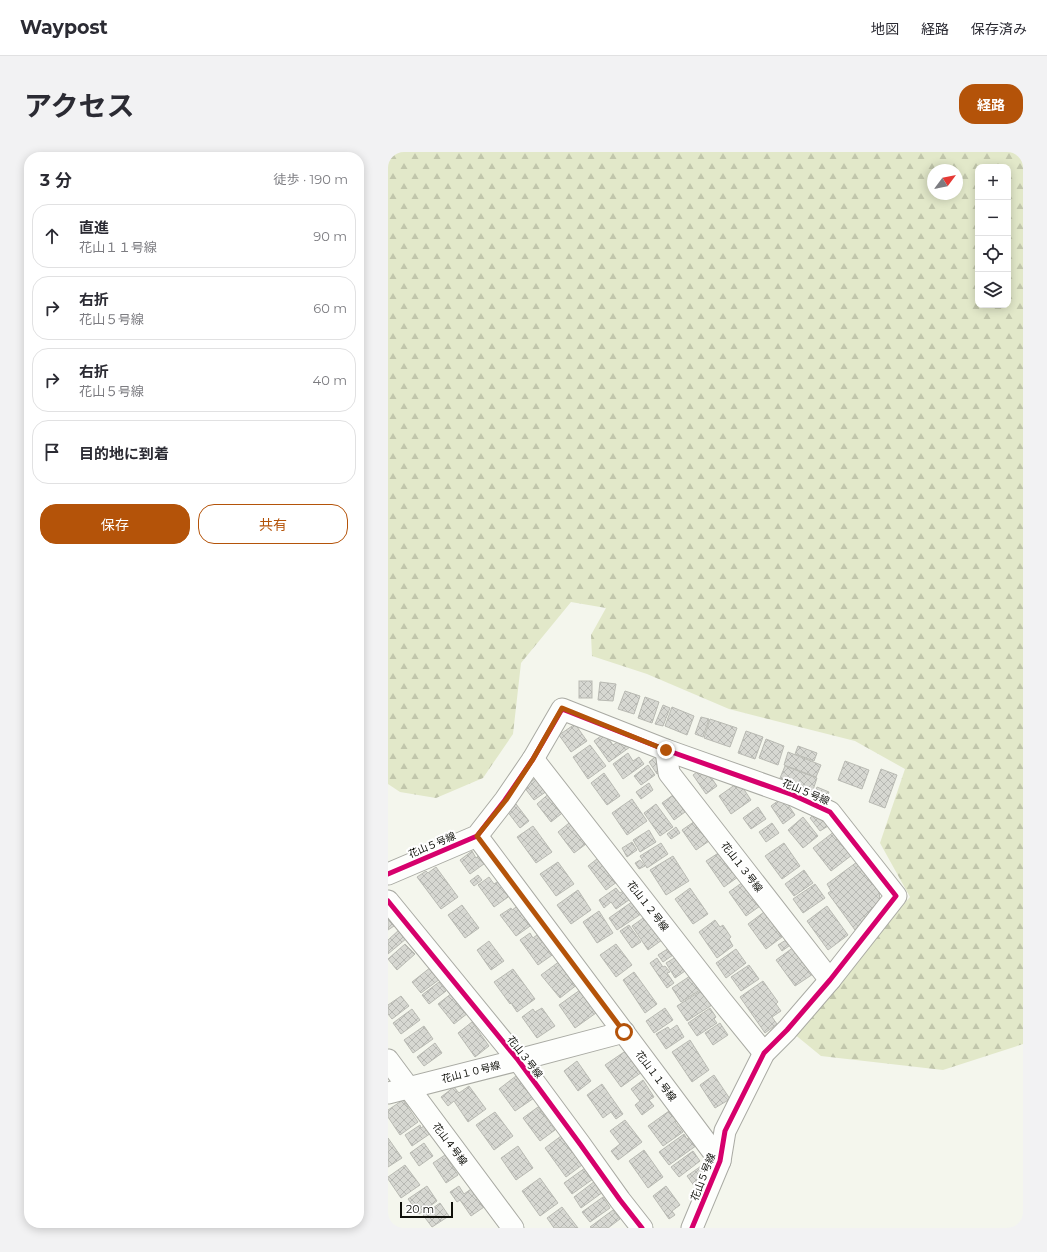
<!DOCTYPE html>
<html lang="ja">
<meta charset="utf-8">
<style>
:root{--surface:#fff;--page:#f2f2f3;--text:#2b2b33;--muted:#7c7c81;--line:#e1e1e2;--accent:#b45309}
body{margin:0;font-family:Montserrat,"Noto Sans JP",sans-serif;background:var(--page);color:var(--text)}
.controls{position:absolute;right:12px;top:12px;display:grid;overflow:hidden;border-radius:8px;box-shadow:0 2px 10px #0003}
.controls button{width:36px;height:36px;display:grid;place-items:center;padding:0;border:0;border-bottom:1px solid var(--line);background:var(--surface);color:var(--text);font:20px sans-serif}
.compass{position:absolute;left:539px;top:12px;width:36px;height:36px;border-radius:50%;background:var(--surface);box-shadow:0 2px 10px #0003;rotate:58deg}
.scale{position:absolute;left:12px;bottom:10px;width:53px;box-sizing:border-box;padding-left:4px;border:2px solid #0f100a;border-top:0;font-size:11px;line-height:14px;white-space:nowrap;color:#0f100a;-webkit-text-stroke:3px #fff;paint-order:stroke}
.stop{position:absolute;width:12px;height:12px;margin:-9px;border:3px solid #b45309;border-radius:50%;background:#fff}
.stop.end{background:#b45309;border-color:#fff;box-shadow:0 1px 4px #0008}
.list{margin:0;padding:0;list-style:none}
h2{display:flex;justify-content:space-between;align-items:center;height:52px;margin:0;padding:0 16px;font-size:17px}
h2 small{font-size:13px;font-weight:400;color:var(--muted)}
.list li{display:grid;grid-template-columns:26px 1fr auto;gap:12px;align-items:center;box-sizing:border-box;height:64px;margin:0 8px 8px;padding:0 8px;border:1px solid var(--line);border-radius:16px}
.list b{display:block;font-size:15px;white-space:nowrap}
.list p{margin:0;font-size:13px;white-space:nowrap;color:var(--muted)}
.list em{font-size:13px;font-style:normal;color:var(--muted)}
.actions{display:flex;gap:8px;padding:12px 16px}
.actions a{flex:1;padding:9px 0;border:1px solid var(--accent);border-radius:16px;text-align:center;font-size:14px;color:var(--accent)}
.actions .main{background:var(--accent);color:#fff}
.icon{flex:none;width:22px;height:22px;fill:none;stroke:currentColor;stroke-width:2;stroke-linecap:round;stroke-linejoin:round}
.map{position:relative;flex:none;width:635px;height:1076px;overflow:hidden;border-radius:16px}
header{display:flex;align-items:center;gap:24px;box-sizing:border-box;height:56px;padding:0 20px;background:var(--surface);border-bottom:1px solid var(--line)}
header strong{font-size:19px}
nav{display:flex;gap:22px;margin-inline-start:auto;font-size:14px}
.intro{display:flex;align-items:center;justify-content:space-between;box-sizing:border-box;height:96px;padding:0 24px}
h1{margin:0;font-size:28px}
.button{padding:10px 18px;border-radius:16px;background:var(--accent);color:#fff;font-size:14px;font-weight:700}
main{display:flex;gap:24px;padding:0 24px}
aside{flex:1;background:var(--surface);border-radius:16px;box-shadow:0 2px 10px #0003}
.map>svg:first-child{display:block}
.forest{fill:url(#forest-firs);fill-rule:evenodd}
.building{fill:url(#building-cross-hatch);stroke:#b9bab3}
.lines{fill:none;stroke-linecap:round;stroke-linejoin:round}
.street-casing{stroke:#a9aaa3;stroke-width:23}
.street{stroke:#fdfefc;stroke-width:21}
.cycleway-casing{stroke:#fff;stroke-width:8}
.cycleway{stroke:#d6006c;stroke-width:5}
.route{stroke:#b45309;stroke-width:5}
.labels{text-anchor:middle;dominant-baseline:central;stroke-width:4;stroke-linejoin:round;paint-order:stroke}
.street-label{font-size:10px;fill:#0f100a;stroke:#fff}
</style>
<header>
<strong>Waypost</strong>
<nav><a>地図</a><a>経路</a><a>保存済み</a></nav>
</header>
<div class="intro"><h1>アクセス</h1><a class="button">経路</a></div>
<main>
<aside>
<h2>3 分<small>徒歩 · 190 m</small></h2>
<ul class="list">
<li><svg class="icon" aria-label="ahead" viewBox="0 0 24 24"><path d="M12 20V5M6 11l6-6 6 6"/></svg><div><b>直進</b><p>花山１１号線</p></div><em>90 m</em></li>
<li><svg class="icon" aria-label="right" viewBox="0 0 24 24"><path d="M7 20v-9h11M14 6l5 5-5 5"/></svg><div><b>右折</b><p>花山５号線</p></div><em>60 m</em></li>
<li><svg class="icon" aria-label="right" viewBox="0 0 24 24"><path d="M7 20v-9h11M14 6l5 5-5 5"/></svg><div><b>右折</b><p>花山５号線</p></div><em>40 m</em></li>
<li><svg class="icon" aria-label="arrive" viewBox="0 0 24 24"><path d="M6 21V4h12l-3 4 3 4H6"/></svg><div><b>目的地に到着</b></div></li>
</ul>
<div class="actions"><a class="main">保存</a><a>共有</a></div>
</aside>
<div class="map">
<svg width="635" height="1076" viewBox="0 0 635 1076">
<defs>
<pattern id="forest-firs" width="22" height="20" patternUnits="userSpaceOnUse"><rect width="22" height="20" fill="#e2e8c9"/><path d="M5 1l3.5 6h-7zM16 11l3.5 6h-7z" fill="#c1c6ab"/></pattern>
<pattern id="building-cross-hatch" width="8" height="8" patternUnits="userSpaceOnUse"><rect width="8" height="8" fill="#d7d8d2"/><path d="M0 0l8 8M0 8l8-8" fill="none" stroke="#b7b8b3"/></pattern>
</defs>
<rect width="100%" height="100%" fill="#f4f6ed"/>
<path class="forest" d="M0,0H635V892L555,918L433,904L405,881L522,745L492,691L517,617L467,589L341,557L259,522L204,504L203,483L218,456L183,450L133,511L125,582L95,626L48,646L12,640L0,632ZM590,15H620V153H590ZM545,18H569V42H545Z"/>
<g class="building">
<rect x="191" y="529" width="13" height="17"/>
<polygon points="212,530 228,532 225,549 210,548"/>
<polygon points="237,539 252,544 246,562 230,557"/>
<polygon points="257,545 271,550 264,571 250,566"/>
<polygon points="275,553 282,556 275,574 267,572"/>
<polygon points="284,555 306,564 299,583 277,574"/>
<polygon points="313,565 321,567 315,585 307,582"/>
<polygon points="322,567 349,576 342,595 316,586"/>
<polygon points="187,572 199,589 183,600 171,583"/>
<polygon points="358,579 375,585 367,607 350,601"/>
<polygon points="217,581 225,593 236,586 242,595 221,610 206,589"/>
<polygon points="378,587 396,594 390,613 371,606"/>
<polygon points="202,593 218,614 200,627 185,605"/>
<polygon points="410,594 429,601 426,609 407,602"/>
<polygon points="400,600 433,613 428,625 396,613"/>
<polygon points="240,601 245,609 251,605 256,612 235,627 225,612"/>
<polygon points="267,605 276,617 269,622 261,610"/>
<polygon points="457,609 481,618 474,637 450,628"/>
<polygon points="260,613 267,623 253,633 246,624"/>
<polygon points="397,614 429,626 425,638 392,626"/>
<polygon points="316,615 329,634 318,642 305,623"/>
<polygon points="493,617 509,623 497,656 481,650"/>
<polygon points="216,621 232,644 219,653 203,631"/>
<polygon points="149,625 159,639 146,648 136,635"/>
<polygon points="351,630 363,648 343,662 331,644"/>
<polygon points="261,631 265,638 253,647 248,640"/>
<polygon points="429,635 441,640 438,648 426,643"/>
<polygon points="164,639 178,658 163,670 149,652"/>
<polygon points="285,643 297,660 286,668 274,651"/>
<polygon points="395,645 407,663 395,672 383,654"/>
<polygon points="244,647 259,669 239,683 224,661"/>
<polygon points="128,652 141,669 132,676 119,659"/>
<polygon points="268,652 285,675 272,684 256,661"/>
<polygon points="370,655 378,667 363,677 355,666"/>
<polygon points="429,660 440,674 432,679 422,666"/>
<polygon points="415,665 430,684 415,696 400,678"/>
<polygon points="186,667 202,689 186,701 170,680"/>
<polygon points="310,667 324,687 308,698 294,678"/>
<polygon points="384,671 391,681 378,690 371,680"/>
<polygon points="145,674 164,700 148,711 129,685"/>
<polygon points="288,675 292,681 283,687 279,682"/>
<polygon points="261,678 268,690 252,700 245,688"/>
<polygon points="447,679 464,703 443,719 425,696"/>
<polygon points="244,690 249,698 239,705 234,696"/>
<polygon points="273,691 280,702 259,716 252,704"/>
<polygon points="396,691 412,714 394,727 377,704"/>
<polygon points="84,699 88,706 94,701 100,709 82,722 72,708"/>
<polygon points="332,700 350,725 336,735 318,709"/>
<polygon points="214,703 233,727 218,738 200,714"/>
<polygon points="285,704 301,729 278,743 262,718"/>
<polygon points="252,708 257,714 251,717 247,711"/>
<polygon points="170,710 186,732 168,744 152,722"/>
<polygon points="469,710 491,739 492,749 467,778 440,741 443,739 439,732"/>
<polygon points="48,715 70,745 53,757 29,725 38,719 40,721"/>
<polygon points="416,718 425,731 406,744 397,732"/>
<polygon points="90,723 94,728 86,734 82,729"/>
<polygon points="101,725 106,732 112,728 123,743 106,755 90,733"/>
<polygon points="355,730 372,754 358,764 341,740"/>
<polygon points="427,732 437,746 415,761 405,747"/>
<polygon points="242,735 248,743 228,757 223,750 216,756 211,748 228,736 232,741"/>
<polygon points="302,736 320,762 305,772 287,747"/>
<polygon points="190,738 203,758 183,772 169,753"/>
<polygon points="248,747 256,760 229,778 221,766"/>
<polygon points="74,753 91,776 77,786 60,763"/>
<polygon points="131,753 145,772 128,784 112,763 123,756 124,758"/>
<polygon points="439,754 460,783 440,798 419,769"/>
<polygon points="211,759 225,781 209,791 195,770"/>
<polygon points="0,760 9,772 0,778"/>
<polygon points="376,760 394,785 378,797 360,772"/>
<polygon points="258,764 274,788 260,798 244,774"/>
<polygon points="327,768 332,775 335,773 343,785 341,787 345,794 329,806 311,780"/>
<polygon points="241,773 253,790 244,796 232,779"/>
<polygon points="12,777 19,786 0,802 0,788"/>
<polygon points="142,781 145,786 149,783 153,789 157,787 167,801 150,813 132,788"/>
<polygon points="401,786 405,791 394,799 390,793"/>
<polygon points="101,789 116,809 103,818 89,798"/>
<polygon points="17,792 27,802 9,818 0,807"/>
<polygon points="228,792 244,813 228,825 212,803"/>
<polygon points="406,795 425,822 407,834 388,808"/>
<polygon points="281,796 285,803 275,810 270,803"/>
<polygon points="348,797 358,811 338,826 328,811"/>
<polygon points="288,805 297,819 287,826 278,811"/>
<polygon points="269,806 275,815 277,814 282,820 279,821 286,831 279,836 262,811"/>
<polygon points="172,809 190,832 172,846 153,823"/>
<polygon points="361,813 371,827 353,839 343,825"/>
<polygon points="43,815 52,827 33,841 24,830"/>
<polygon points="125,817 147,847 129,860 123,851 122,852 106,830"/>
<polygon points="246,820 269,852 257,861 235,828"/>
<polygon points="302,824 312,838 293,850 284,836"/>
<polygon points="375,829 390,850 388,852 393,859 384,865 389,872 377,881 352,845"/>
<polygon points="51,830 58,839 41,852 34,843"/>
<polygon points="192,838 208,861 187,876 171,853"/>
<polygon points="314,838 324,853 299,869 289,854"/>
<polygon points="64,841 80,861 66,872 50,852"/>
<polygon points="13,844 21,854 4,867 0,862 0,853"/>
<polygon points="154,856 167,874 149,886 134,865 145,857 147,860"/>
<polygon points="277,856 285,868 266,881 258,869"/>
<polygon points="322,856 328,865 326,867 329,871 309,884 300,871"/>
<polygon points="24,857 32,868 13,882 5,871"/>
<polygon points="84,870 101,894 87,905 70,881"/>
<polygon points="332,871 340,883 325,893 317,881"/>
<polygon points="289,873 296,885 278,897 268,882 280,875 282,878"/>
<polygon points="36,874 45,887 25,901 16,888"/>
<polygon points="302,888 321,918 304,930 284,900"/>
<polygon points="47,891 54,901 36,914 29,905"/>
<polygon points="239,898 254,920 233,935 217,913"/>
<polygon points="189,909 203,929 190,939 176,919"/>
<polygon points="326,923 342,947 327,956 312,933"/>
<polygon points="128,924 137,936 141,933 149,944 127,959 111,937"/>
<polygon points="255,928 266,945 261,948 266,954 254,963 247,953 252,949 243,937"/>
<polygon points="214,932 235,962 228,967 223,960 215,966 199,943"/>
<polygon points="81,934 98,957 80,970 66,949 60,954 53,945 66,935 71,941"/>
<polygon points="15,948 30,970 12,983 0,965 0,958"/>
<polygon points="150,955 167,978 152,989 135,966"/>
<polygon points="281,959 289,969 287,970 295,980 275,994 260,974"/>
<polygon points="107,960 125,984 106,998 88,973"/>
<polygon points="237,968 254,990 230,1008 223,999 232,992 222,979"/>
<polygon points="40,971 46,979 24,994 17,983 32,973 33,976"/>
<polygon points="296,982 299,987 306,983 312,991 281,1013 271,1000"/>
<polygon points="173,984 194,1013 178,1025 157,996"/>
<polygon points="0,986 14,1006 0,1015"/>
<polygon points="36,991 45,1004 31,1014 22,1001"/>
<polygon points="130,994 145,1016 128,1028 113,1006"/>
<polygon points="256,998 275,1025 260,1036 241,1009"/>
<polygon points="305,999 312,1009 291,1025 283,1015"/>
<polygon points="57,1003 70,1023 58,1031 45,1011"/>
<polygon points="316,1012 324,1023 307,1035 299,1024"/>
<polygon points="17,1013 32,1033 13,1046 0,1027 0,1025"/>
<polygon points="197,1016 205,1027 184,1042 176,1031"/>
<polygon points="152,1026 170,1051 152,1064 134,1039"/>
<polygon points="207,1029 215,1040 193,1056 186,1045"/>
<polygon points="39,1034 49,1049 31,1062 20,1047"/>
<polygon points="71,1034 76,1042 83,1037 96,1055 83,1064 72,1048 69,1050 62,1040"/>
<polygon points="278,1034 292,1053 284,1059 287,1063 281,1067 265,1044"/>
<polygon points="215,1045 222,1056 202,1070 194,1060"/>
<polygon points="52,1051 61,1064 44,1075 35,1063"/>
<polygon points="174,1055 190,1076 166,1076 159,1066"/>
<polygon points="225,1058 232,1067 220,1076 204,1076 202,1075"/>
</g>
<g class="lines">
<g class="street-casing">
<g id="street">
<polyline points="278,598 281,621 442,828"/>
<polyline points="145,607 333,848 376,901"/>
<polyline points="89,684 332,1009"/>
<polyline points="0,722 89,684 117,648 145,607 174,557 278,598 405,643 442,660 508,744 442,828 399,878 376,901 337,979 332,1009 304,1076"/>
<polyline points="0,749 130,908 192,992 232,1048 254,1076"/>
<polyline points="0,908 125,1076"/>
<polyline points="0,941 130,908 236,880"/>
</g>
</g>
<use href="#street" class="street"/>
<g class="cycleway-casing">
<g id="cycleway">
<polyline points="0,722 89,684 117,648 145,607 174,557 278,598 405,643 442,660 508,744 442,828 399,878 376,901 337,979 332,1009 304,1076"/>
<polyline points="0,749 130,908 192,992 232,1048 254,1076"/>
</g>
</g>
<use href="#cycleway" class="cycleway"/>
</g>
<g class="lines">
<polyline class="route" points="236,880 89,684 118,648 145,607 174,556 278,598"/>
</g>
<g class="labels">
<g class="street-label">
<text transform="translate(418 640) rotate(23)">花山５号線</text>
<text transform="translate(44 693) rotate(-23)">花山５号線</text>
<text transform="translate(354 715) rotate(52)">花山１３号線</text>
<text transform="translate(260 754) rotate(52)">花山１２号線</text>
<text transform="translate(137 905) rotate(52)">花山３号線</text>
<text transform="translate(83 920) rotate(-14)">花山１０号線</text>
<text transform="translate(268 924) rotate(53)">花山１１号線</text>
<text transform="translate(62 992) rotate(53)">花山４号線</text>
<text transform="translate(315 1025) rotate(-69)">花山５号線</text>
</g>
</g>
</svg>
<div class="controls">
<button>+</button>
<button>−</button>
<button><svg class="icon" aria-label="locate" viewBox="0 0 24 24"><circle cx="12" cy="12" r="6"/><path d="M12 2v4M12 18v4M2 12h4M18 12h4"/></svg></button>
<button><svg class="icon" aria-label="layers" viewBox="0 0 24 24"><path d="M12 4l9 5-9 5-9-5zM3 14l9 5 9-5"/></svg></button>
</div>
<svg class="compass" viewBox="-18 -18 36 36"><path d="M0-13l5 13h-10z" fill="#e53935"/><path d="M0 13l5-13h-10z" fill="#7c7c81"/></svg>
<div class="scale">20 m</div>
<div class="stop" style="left:236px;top:880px"></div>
<div class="stop end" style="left:278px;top:598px"></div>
</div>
</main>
